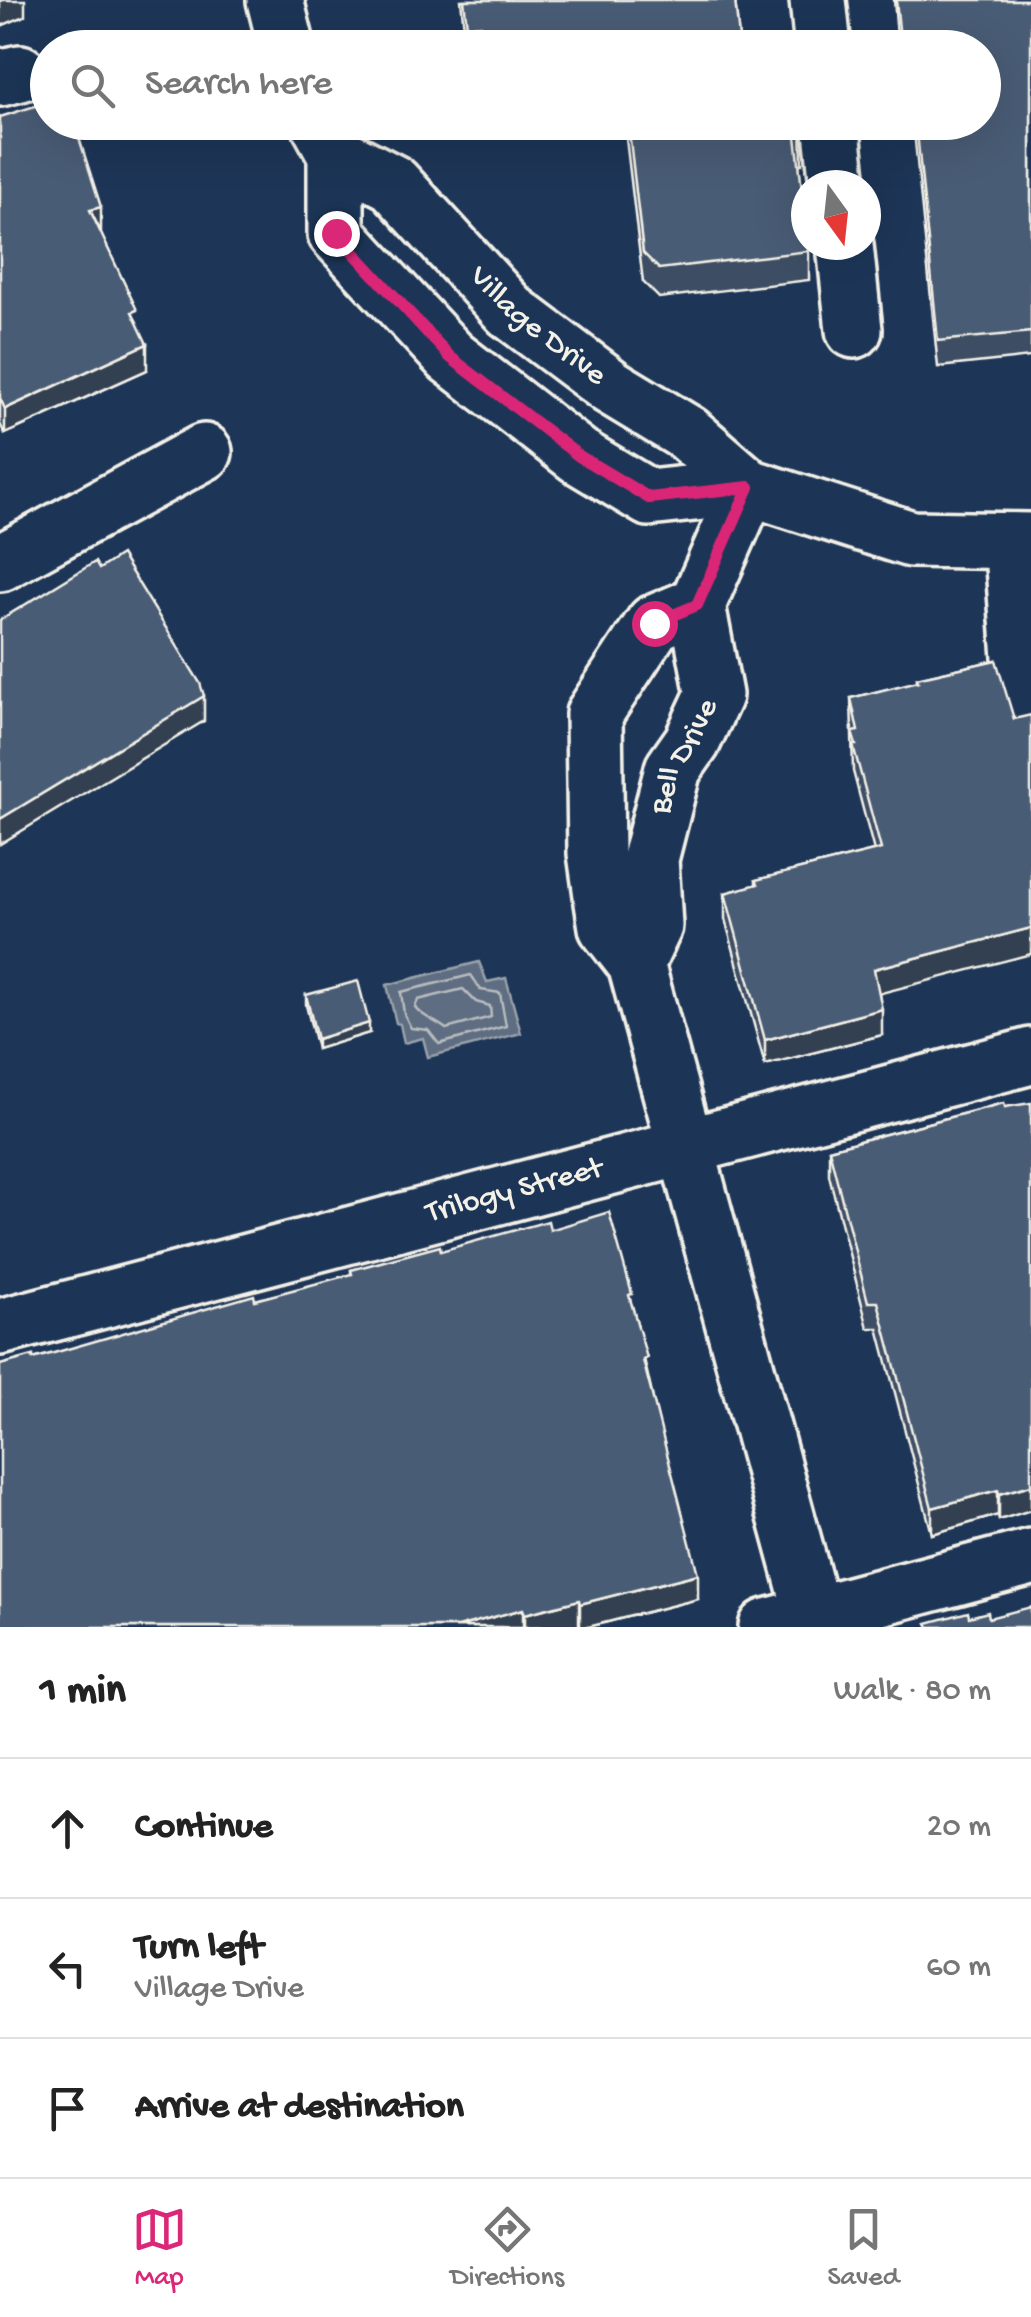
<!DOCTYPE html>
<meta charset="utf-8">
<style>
:root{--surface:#fff;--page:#f2f2f2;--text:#222;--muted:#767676;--line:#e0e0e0;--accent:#db2777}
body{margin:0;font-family:"Gochi Hand",sans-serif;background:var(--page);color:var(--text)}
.compass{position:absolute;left:791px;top:170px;width:90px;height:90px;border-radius:50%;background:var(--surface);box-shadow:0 10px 40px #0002;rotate:165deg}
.stop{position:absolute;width:30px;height:30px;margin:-22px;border:8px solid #db2777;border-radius:50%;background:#fff}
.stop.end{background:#db2777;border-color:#fff;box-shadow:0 2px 10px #0008}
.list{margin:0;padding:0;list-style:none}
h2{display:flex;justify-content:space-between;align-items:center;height:130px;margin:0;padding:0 40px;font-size:42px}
h2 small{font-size:32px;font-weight:400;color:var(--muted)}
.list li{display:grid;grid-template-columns:65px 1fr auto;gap:30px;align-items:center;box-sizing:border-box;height:140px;padding:0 40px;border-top:2px solid var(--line)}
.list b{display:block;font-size:38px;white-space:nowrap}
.list p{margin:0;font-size:32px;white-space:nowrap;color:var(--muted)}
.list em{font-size:32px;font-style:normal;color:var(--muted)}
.icon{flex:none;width:55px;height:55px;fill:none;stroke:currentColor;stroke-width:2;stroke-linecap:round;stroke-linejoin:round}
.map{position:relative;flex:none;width:1031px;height:1627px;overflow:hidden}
.search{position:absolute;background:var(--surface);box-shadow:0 10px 40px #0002;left:30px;right:30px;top:30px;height:110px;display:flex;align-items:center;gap:25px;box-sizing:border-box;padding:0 35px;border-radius:55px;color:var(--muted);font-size:38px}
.sheet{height:550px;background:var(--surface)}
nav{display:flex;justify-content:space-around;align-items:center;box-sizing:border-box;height:140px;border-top:2px solid var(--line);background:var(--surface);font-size:28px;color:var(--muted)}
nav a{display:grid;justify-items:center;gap:5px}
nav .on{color:var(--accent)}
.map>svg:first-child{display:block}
.water{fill:#5e6d82;stroke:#9aa2ab;stroke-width:2.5}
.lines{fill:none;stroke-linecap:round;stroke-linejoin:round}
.shore{stroke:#b8bcbf;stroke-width:2.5}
.minor-casing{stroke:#f4f1e8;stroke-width:62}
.minor{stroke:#1d3557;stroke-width:55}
.wall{fill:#3e4e64;stroke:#f4f1e8;stroke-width:2.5}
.shaded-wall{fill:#324051;stroke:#f4f1e8;stroke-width:2.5}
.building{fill:#485b74;stroke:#f4f1e8;stroke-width:2.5}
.route{stroke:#db2777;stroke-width:12}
.labels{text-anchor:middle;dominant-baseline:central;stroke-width:8;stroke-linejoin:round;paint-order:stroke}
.street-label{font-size:32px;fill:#f4f1e8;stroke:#1d3557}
</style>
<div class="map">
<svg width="1031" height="1627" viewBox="0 0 1031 1627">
<rect width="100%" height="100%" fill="#1d3557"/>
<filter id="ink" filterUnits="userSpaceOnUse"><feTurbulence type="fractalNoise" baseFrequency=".01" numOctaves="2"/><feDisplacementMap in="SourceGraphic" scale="20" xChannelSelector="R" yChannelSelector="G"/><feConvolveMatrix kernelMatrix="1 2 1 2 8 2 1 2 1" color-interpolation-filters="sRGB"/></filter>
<g filter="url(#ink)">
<polygon class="water" points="479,962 487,982 506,978 521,1033 428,1057 423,1038 404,1043 400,1024 396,1023 387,985"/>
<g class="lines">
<g class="shore">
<polygon points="471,975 481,990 500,993 506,1026 439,1044 428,1030 411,1028 404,1014 401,992"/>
<path d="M463,989L476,1002L490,1006L491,1017L446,1029C436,1021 422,1017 415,1007L418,1000Z"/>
</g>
<g class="minor-casing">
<g id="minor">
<polyline points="275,0 287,48"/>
<polyline points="818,0 823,48"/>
<polyline points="0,78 20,73"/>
<polyline points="831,122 838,185"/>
<polyline points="320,125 336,154 336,233 451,357 579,456 649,498 749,487"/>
<path id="s1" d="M336,154L393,183L510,311L611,387L687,433L749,487L911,539L1031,541"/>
<polyline points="845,245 854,330"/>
<polyline points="1012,541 1021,657 1031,694"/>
<polyline points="0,563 204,452"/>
<polyline points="697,605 654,623 594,714 596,853 603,902 607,927 636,964 813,1615"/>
<polyline points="697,605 749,487"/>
<path id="s2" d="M636,964L654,926L650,859L673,769L692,742L714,695L697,605"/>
<path id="s3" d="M0,1327L1031,1056"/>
<polyline points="767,1627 1031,1557"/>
</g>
</g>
<use href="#minor" class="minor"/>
</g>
<g class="wall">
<polygon points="461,0 735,0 740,48 466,48"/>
<polygon points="894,0 1031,0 1031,357 938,367 913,122 984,122 984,48 898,48"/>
<polygon points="0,117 137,322 147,370 5,434 0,424"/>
<polygon points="624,122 801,122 802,164 799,164 809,251 809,280 659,298 643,282"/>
<polygon points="996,660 879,994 882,1035 765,1065 725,919 725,893 756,885 756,880 874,851 853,771 851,698 917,682 917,678"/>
<polygon points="306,995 369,1033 317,1049 306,1005"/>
<polygon points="1004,1103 999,1520 998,1515 932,1534 878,1328 868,1328 829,1175 829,1149"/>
<polygon points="550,1230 632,1305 698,1599 588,1627 579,1627 579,1626 574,1627 0,1627 33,1359 351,1275 351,1270"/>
</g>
<g class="shaded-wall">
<polygon points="3,0 25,0 25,16 1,26 0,30 0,1"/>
<polygon points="101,207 101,232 90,210"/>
<polygon points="147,344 147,370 5,434 5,409"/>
<polygon points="204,696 204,721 0,844 0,819"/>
<polygon points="1031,928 1031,954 874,995 874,969"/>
<polygon points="882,1009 882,1035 765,1065 765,1040"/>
<polygon points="369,1023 369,1033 317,1049 317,1039"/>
<polygon points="1031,1485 1031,1510 999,1520 999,1494"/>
<polygon points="998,1490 998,1515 932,1534 932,1508"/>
<polygon points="698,1574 698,1599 588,1627 580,1627 580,1604"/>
<polygon points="579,1600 579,1626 525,1627 525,1614"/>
<polygon points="523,1609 523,1627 457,1627"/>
</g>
<g class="building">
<polygon points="464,0 735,0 740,48 619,48 617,34 508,48 483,48 481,25 467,26"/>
<polygon points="896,0 1031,0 1031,332 938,341 916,122 984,122 984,48 901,48"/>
<polygon points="48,102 48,122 74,122 101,207 90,210 137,310 132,312 147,344 5,409 0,398 0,117"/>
<polygon points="628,122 801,122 802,135 796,136 806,227 806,245 808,245 809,251 659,269 643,253"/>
<polygon points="121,555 200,683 204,696 0,819 0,620 95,562 99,569"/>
<polygon points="996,660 1014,719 1031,715 1031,928 874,969 882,1009 765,1040 725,893 758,884 756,880 881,849 853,745 856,745 852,732 858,731 851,698 918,681 917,678"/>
<polygon points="358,981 369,1023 317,1039 306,995"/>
<polygon points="1004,1103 1005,1107 1031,1103 1031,1485 999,1494 998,1490 932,1508 878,1302 868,1302 829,1149"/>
<polygon points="609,1212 632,1294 629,1295 647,1358 643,1360 698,1574 580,1604 579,1600 525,1614 523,1609 457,1627 0,1627 0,1365 33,1356 33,1359 254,1295 255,1300 352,1274 351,1270 440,1246 441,1251 548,1221 550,1230"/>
<polygon points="1031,1607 1031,1627 929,1627 927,1623 968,1612 969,1617 988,1612 989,1618"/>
</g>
</g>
<g class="lines" filter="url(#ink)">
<polyline class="route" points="336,233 450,357 579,456 649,498 749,487 697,605 654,623"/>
</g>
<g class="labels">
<g class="street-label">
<text stroke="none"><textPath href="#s1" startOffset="268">Village Drive</textPath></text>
<text stroke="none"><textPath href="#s2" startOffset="218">Bell Drive</textPath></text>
<text stroke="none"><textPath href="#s3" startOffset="532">Trilogy Street</textPath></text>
</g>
</g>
</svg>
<svg class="compass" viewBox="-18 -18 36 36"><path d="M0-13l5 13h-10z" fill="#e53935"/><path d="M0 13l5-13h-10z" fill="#767676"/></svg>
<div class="stop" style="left:654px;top:623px"></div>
<div class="stop end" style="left:336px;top:233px"></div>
<div class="search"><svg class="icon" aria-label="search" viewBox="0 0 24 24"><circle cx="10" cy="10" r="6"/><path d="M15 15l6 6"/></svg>Search here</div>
</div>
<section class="sheet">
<h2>1 min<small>Walk · 80 m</small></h2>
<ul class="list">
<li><svg class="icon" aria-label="ahead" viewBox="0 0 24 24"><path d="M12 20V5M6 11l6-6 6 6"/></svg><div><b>Continue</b></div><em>20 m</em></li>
<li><svg class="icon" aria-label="left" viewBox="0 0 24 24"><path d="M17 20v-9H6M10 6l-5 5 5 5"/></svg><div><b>Turn left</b><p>Village Drive</p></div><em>60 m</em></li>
<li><svg class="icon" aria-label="arrive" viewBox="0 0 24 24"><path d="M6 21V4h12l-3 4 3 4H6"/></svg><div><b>Arrive at destination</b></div></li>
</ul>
</section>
<nav>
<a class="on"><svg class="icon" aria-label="map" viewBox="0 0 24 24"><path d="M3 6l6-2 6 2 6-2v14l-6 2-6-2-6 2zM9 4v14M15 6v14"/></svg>Map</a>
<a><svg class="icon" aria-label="directions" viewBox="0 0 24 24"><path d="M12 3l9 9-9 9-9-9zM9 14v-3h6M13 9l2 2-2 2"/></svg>Directions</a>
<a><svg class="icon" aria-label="saved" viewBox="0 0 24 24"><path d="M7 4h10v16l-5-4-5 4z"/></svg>Saved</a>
</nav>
